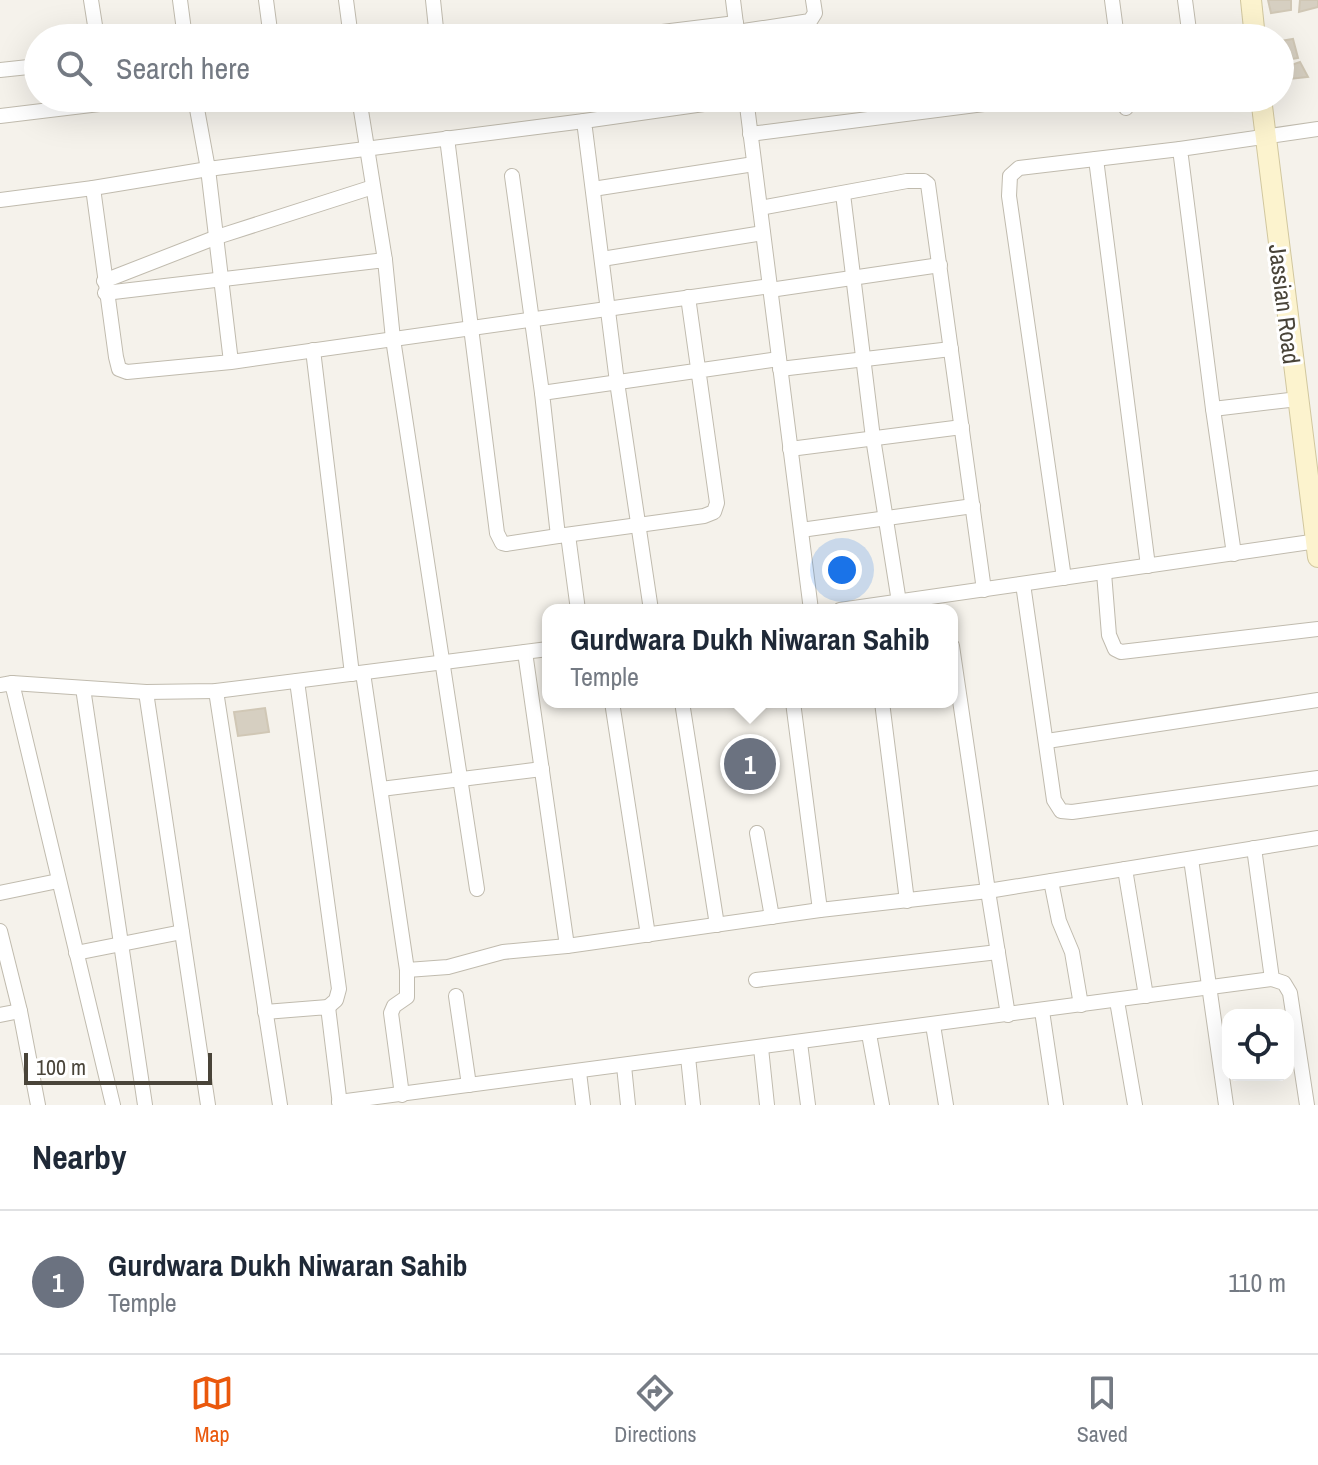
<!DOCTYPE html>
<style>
:root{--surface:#fff;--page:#f6f6f7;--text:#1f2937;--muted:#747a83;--line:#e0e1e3;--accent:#ea580c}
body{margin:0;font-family:"Archivo Narrow",sans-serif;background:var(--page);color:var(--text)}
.controls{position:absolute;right:24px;bottom:24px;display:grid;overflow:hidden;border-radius:16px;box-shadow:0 8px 32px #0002}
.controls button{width:72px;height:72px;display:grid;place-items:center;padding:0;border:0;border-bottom:2px solid var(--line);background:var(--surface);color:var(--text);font:40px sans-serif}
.scale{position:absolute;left:24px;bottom:20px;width:188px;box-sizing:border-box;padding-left:8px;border:4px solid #494439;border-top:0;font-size:22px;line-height:28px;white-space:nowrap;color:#494439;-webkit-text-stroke:6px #fff;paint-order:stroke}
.you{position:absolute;left:842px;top:570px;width:28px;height:28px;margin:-20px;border:6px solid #fff;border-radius:50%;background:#1a73e8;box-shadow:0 0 0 12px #1a73e833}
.badge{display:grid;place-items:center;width:52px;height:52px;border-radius:50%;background:var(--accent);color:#fff;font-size:26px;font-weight:700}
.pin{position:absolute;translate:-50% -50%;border:4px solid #fff;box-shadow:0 2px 8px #0006}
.popup{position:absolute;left:542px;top:604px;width:416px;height:104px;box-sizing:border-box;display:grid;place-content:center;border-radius:16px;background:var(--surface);filter:drop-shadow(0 2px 6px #0005);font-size:26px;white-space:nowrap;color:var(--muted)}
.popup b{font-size:30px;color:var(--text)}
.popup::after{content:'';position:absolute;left:50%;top:100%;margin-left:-16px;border:16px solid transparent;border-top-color:var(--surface)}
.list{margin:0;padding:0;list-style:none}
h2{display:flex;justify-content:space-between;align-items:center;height:104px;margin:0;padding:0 32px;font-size:34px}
h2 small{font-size:26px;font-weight:400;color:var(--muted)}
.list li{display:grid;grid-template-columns:52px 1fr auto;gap:24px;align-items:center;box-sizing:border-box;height:144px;padding:0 32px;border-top:2px solid var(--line)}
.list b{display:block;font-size:30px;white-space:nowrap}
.list p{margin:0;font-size:26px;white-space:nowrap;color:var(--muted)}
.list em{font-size:26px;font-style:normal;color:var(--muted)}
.icon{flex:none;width:44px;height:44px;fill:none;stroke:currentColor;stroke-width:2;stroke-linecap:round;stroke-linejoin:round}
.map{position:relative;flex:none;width:1318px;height:1105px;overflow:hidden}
.search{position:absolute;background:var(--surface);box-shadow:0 8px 32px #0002;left:24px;right:24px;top:24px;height:88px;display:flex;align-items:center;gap:20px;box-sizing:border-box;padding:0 28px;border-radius:44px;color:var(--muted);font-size:30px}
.sheet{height:248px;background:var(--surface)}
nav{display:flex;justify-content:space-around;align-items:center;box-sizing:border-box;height:112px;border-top:2px solid var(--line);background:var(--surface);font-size:22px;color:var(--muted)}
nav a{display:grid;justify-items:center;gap:4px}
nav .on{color:var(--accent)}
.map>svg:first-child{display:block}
.building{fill:#d6cfc1;stroke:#d0c7b5;stroke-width:2}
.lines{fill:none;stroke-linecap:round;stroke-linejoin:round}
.street-casing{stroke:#c0bbae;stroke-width:16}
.secondary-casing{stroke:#d1c79e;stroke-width:22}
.street{stroke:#fff;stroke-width:14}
.secondary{stroke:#fcf3ce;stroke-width:20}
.labels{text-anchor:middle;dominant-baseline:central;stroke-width:6;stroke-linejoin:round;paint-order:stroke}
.street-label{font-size:24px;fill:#494439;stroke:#fff}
</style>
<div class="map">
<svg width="1318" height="1105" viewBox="0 0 1318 1105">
<rect width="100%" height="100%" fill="#f5f2eb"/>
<g class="building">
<polygon points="1268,0 1291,0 1291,10 1271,13"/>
<polygon points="1300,0 1318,0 1318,7 1299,12"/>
<polygon points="1293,39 1298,58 1280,61 1280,41"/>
<polygon points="1300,62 1308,77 1280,80 1280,69"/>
<polygon points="265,708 269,732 238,736 234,712"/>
</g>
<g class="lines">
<g class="street-casing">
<g id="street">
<polyline points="91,0 97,38"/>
<polyline points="180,0 185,38"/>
<polyline points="266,0 271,38"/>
<polyline points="346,0 351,38"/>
<polyline points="433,0 437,38"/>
<polyline points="733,0 737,32 810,21 815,13 813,0"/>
<polyline points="1112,0 1117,38"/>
<polyline points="1185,0 1190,38"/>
<polyline points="613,38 736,23"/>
<polyline points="0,70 38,66"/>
<polyline points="195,98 208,169 584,121"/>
<polyline points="359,98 385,260"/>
<polyline points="746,98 811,610"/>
<polyline points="1125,98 1126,108"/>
<polyline points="0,116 149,98"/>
<polyline points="750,134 1032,98"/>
<polyline points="447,138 497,533 502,543 506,544 558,536"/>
<polyline points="1096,159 1148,566"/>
<polyline points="512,176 542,393"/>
<polyline points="593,189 754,164"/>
<polyline points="843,194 873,438 899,602"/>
<polyline points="0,200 93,188"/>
<polyline points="760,208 907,181 924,181 928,184 984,590"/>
<polyline points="602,259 763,233"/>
<polyline points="104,281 217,237 373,187"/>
<polyline points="770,290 940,265"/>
<polyline points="105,293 385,260 393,339 477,889"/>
<path d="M688,297L717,503L714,512L704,516L558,536L542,393C621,382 700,370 779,359"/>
<polyline points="313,350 352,674"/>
<polyline points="231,362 208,169 93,188 116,357 119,369 127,372 231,362 770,286"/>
<polyline points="780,369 951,349"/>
<polyline points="1298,399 1213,409 1180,149 1318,129"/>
<polyline points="1213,409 1234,554"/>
<polyline points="790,449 962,427"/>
<polyline points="801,530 973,506"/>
<polyline points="568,535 578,610"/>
<polyline points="1104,573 1109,635 1115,649 1121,652 1318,629"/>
<polyline points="1064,578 1009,196 1010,176 1019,168 1180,149"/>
<polyline points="1023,584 1054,800 1061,811 1072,812 1318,778"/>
<polyline points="651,610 617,382 584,121 746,98"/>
<polyline points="840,610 1318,541"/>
<polyline points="952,646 988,891 1318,838"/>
<polyline points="525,652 567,946"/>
<polyline points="363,673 407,970 407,997 394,1006 391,1013 402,1095"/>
<polyline points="297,681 339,989 336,1000 328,1007"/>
<polyline points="12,683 146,692 216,691 548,649"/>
<polyline points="0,685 12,683 113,1105"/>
<polyline points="83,688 145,1105"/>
<polyline points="216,691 280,1105"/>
<polyline points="146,692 208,1105"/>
<polyline points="612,702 648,935"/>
<polyline points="682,702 717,925"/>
<polyline points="793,702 820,910 988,891 1008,1015"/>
<polyline points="882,702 907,901"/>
<polyline points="1047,741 1318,700"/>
<polyline points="381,789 542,769"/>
<polyline points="757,833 772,917"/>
<polyline points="1254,848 1272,979 1284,983 1290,993 1307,1105"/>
<polyline points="1191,859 1226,1105"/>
<polyline points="1125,869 1146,996"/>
<polyline points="1051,881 1059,921 1072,952 1081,1005"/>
<polyline points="0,893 58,881"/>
<polyline points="0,931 20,1011 38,1105"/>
<polyline points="76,953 182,932"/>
<polyline points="407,970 448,967 503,952 567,946 820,910"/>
<polyline points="756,980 998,952"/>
<polyline points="456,996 469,1085"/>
<polyline points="1117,1001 1135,1105"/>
<polyline points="1042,1011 1056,1105"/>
<polyline points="265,1012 328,1007 340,1105"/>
<polyline points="0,1015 20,1011"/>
<polyline points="933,1025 946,1105"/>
<polyline points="869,1034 882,1105"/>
<polyline points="800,1043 808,1105"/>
<polyline points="761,1048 767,1105"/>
<polyline points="688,1057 693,1105"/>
<polyline points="624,1066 628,1105"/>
<polyline points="579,1072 583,1105"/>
<polyline points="339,1102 1272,979"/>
</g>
</g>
<g class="secondary-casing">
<g id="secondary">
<polyline points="1251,0 1255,38"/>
<polyline points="1261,98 1318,557"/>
</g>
</g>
<use href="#street" class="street"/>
<use href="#secondary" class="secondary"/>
</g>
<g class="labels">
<g class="street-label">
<text transform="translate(1285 304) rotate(83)">Jassian Road</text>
</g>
</g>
</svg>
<div class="controls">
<button><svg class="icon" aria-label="locate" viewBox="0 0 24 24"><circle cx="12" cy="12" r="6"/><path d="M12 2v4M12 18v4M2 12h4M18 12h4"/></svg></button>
</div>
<div class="scale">100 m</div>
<div class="you"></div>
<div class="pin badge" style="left:750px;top:764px;background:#6b7280">1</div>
<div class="popup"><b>Gurdwara Dukh Niwaran Sahib</b>Temple</div>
<div class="search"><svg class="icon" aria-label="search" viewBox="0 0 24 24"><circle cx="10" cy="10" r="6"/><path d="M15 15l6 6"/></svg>Search here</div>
</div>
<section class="sheet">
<h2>Nearby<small></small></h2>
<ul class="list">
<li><span class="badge" style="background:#6b7280">1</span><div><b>Gurdwara Dukh Niwaran Sahib</b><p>Temple</p></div><em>110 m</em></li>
</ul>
</section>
<nav>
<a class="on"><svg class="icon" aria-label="map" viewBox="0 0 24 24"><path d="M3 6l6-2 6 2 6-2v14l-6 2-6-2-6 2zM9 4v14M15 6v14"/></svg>Map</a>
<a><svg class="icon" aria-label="directions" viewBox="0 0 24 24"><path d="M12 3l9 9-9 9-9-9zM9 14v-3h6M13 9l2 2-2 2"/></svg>Directions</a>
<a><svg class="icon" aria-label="saved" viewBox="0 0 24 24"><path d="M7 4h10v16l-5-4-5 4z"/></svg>Saved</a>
</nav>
